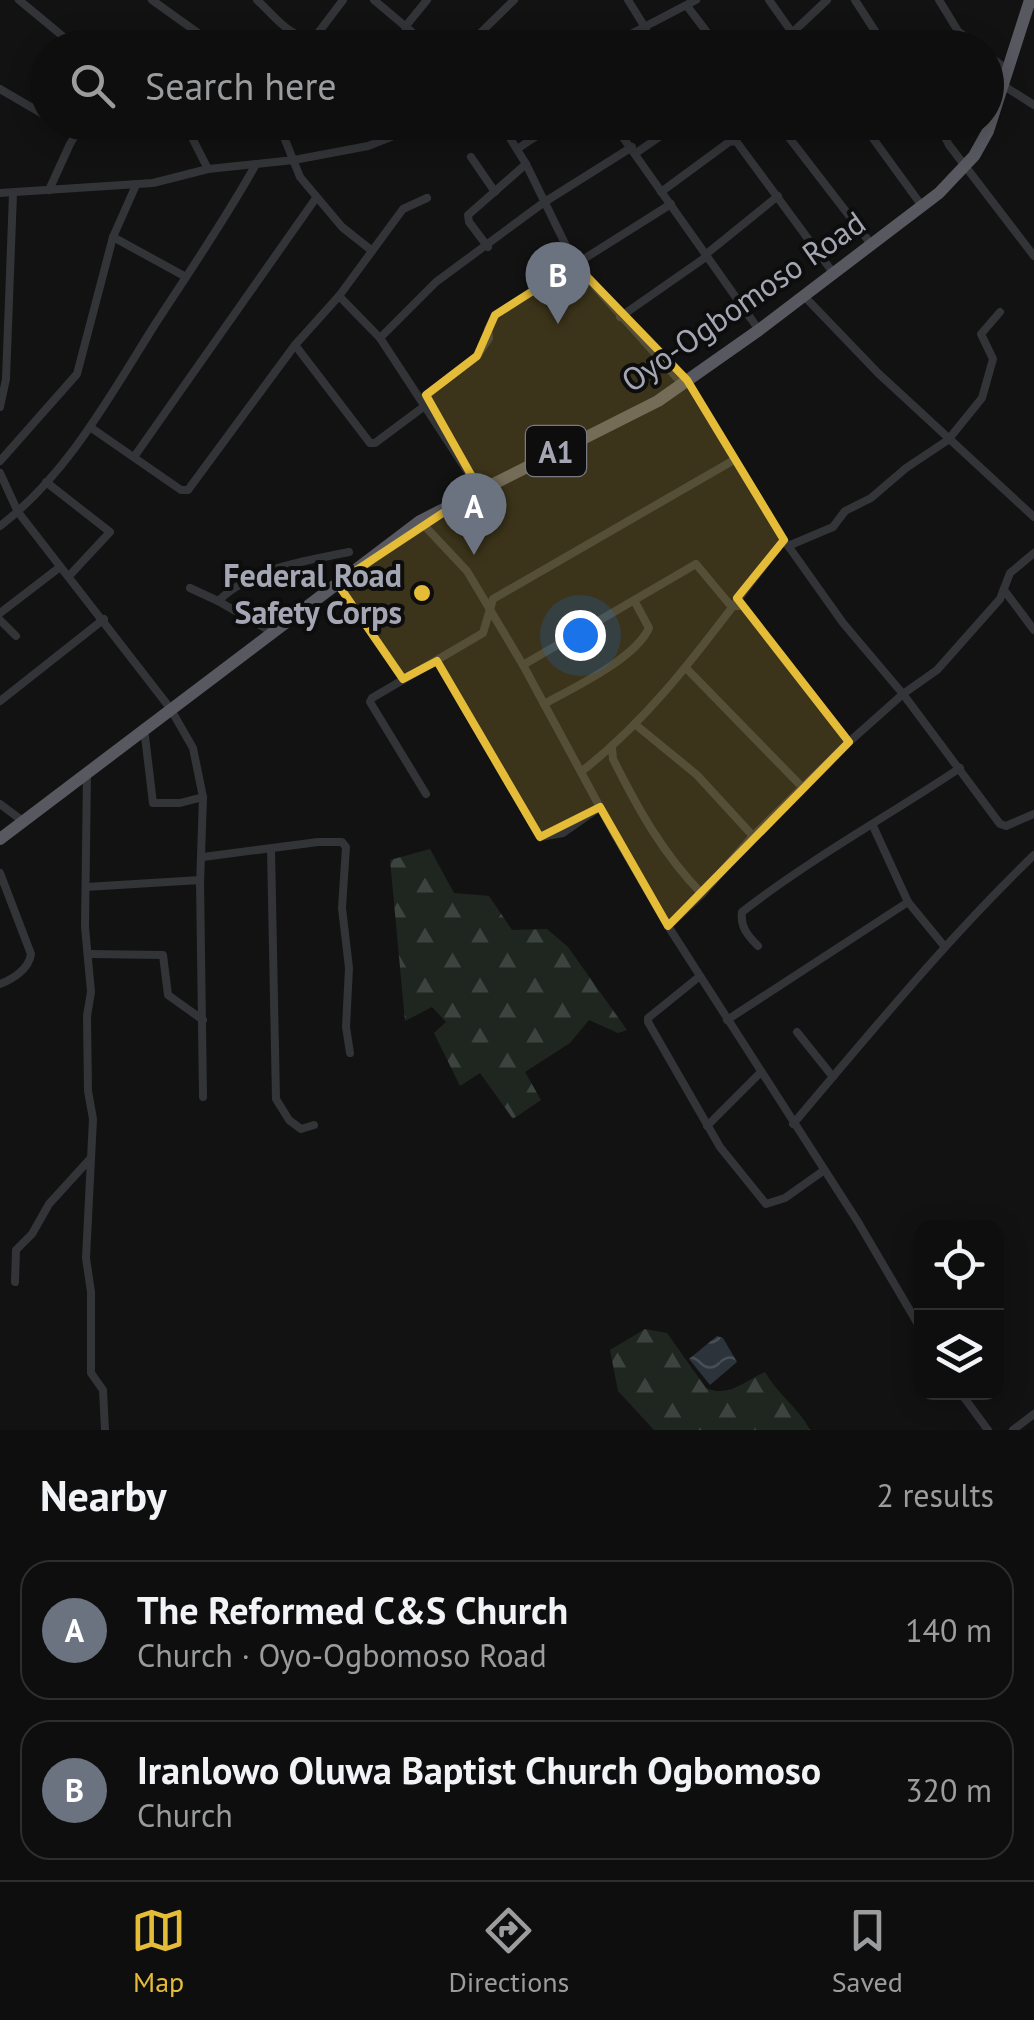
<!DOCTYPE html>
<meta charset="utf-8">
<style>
:root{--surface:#0e0e0e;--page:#171717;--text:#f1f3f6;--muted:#9b9c9e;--line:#2e2e2e;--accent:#e5bc38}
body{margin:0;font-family:"PT Sans",sans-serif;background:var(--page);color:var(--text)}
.controls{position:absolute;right:30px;bottom:30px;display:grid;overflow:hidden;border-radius:20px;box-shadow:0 5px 25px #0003}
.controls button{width:90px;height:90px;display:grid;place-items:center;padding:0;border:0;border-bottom:2px solid var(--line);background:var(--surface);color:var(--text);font:50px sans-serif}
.you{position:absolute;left:580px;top:635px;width:35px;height:35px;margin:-25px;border:8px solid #fff;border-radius:50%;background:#1a73e8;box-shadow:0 0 0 15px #1a73e833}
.badge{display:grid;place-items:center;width:65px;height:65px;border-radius:50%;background:var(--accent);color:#fff;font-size:32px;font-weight:700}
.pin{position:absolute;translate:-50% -82px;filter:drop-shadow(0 2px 5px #0008)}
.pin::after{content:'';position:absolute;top:52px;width:35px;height:30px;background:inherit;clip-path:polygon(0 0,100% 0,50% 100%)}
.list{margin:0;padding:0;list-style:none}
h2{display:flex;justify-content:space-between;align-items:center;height:130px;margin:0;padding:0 40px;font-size:42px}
h2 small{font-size:32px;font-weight:400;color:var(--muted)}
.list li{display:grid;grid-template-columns:65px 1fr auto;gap:30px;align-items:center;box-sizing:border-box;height:140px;margin:0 20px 20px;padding:0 20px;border:2px solid var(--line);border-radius:30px}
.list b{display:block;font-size:38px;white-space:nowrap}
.list p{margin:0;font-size:32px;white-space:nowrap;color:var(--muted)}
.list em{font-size:32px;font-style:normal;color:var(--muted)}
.icon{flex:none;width:55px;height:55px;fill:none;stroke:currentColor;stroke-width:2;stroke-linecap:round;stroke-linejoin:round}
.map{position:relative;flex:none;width:1034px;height:1430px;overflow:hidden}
.search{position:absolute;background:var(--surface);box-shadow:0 5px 25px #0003;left:30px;right:30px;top:30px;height:110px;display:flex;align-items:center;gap:25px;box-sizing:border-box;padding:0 35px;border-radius:55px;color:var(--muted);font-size:38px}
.sheet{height:450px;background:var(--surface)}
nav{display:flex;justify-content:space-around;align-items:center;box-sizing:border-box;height:140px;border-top:2px solid var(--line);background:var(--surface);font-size:28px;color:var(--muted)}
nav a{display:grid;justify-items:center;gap:5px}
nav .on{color:var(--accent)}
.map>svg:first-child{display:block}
.forest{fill:url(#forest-firs)}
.water{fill:url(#water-waves)}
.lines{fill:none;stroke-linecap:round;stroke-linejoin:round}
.minor{stroke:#333438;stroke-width:8}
.trunk{stroke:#585860;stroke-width:12}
.marked{fill:#e5bc38;fill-opacity:0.2;stroke:#e5bc38;stroke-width:8;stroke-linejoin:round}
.poi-dot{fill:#e5bc38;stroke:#0d0d0e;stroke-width:4}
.labels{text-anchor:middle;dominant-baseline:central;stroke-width:8;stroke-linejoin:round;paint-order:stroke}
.shield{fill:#0d0d0e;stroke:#777982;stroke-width:2.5}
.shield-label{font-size:30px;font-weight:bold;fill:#a4a7b3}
.street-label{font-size:32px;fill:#a4a7b3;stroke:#0d0d0e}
.poi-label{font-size:32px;font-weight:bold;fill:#a4a7b3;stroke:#0d0d0e;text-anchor:end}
</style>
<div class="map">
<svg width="1034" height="1430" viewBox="0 0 1034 1430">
<defs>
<pattern id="forest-firs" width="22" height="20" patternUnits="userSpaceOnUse" patternTransform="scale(2.5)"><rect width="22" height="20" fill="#1f2620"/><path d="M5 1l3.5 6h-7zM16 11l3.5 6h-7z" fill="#3d433e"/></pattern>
<pattern id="water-waves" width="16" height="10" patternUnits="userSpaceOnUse" patternTransform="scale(2.5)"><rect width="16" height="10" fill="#2c333b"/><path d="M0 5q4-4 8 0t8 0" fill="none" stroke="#484e55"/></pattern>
</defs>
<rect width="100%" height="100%" fill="#121213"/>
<g class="forest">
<polygon points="430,849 454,893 489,896 512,930 547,929 568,947 627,1030 618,1033 589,1020 570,1043 525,1072 541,1100 513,1119 480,1073 460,1086 434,1033 446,1022 432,1007 405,1021 390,860"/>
<path d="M645,1329L667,1333L706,1388C729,1398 744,1381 765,1372C777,1394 798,1407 810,1430H654L618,1391L610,1350Z"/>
</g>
<polygon class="water" points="717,1336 723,1338 737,1362 710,1385 689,1359"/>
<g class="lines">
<g class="minor">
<polyline points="19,0 77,48"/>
<polyline points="152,0 219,48"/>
<path d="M257,0C274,15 291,41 315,37L343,0"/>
<polyline points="374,0 431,48"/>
<polyline points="628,0 646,29"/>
<polyline points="769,0 803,48"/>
<polyline points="855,0 886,48"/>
<polyline points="939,0 958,31 979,48"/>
<polyline points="687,6 719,48"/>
<polyline points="405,27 427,0"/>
<polyline points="792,33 827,0"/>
<polyline points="465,48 514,0"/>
<polyline points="604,48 696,0"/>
<polyline points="986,54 1009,71"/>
<polyline points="1004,86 1034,105"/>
<polyline points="0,89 48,117"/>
<polyline points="59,122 77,131"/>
<polyline points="184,122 208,169"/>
<polyline points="278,122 300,177 342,227 371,250"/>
<polyline points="386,122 397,136"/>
<polyline points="500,122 526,164 575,264 678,379 687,380 784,540 843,623 903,694 1000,824 1006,826 1034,814"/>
<polyline points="612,122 759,330"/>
<polyline points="777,122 871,244"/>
<polyline points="861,122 922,206"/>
<polyline points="937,122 949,145 1034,256"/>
<polyline points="872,136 888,122"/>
<polyline points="517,149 558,122"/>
<polyline points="636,153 681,122"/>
<polyline points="471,157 495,192"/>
<polyline points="49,190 70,144 83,122"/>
<polyline points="661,192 729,142 736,141 834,274"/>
<polyline points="0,193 153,183 208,169 294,160 368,146 429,122"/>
<polyline points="113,237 186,277"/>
<polyline points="488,247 469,222 468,215 526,164"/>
<polyline points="339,296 380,338 479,489"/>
<polyline points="804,296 878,373 1034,517"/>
<polyline points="620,317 706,257 705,255 778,196"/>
<polyline points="380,338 436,282 543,203 632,147"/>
<polyline points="295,345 370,443 375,443 426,405 426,395 477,356 489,338 488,329 495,315 671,204"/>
<polyline points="0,407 6,379 13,194"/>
<polyline points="90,427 181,490 188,490 295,345 339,296 403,209 427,198"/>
<polyline points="134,457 316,198"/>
<polyline points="0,461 77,374 113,237 136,185"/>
<polyline points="0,473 18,512 170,708 193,748 203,797 200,885"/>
<polyline points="46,482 110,532 69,576"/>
<polyline points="420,521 467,571 523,665 615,835 668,926 858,1222 922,1331"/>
<path d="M0,526C67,475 110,396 154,326C189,272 225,220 256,164"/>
<polyline points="788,546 833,527 845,511 871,498 906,468 948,440 982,398 993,359 981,334 1000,312"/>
<polyline points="337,583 403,679"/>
<path d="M190,588L218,601C255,567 301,562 349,552"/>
<polyline points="1004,590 1034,630"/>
<polyline points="218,601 272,632"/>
<polyline points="0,613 60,567"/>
<polyline points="0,620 16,636"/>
<polyline points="437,661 540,837 563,833 600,807"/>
<polyline points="523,665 696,564 731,606 743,606 849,742"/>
<polyline points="686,668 803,788"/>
<polyline points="0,701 104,619"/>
<path d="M544,704C573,688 635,659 649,628L635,602"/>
<polyline points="636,725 697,775 753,836"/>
<polyline points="144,728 153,803 180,803 203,797"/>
<path d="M612,748L613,759C638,809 663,854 702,894"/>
<path d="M582,771C664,708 720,620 784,540"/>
<polyline points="87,772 85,927 91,992 87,1016 88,1091 93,1119 86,1258 91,1292 91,1373 103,1390 105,1430"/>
<polyline points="426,794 370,702 372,698 483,633 493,599 734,460"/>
<polyline points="0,804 24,822"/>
<polyline points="873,826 908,902 945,947"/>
<polyline points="271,849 276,1099 289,1120 301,1129 314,1125"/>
<polyline points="203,857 318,842 342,842 346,847 342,908 349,968 346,1027 350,1053"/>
<path d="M0,873L31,954C29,969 13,979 0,984"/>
<polyline points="86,887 200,880 203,1097"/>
<polyline points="668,926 702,894 753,836 849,742 903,694 937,670 1000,599 1010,573 1034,553"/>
<path d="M758,946C748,936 740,927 742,912C810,859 888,816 960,768"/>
<polyline points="90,954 163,955 168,995 203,1020"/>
<polyline points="700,976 648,1018 648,1022 720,1147 766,1204 785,1198 823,1171"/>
<polyline points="727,1020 908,902"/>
<polyline points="797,1032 833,1077"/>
<path d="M793,1124C871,1032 947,939 1034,855"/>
<polyline points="707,1126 761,1072"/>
<polyline points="15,1282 16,1250 32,1234 49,1204 90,1159"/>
<polyline points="960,1392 988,1430"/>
<polyline points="1013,1430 1034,1414"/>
</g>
<polyline class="trunk" points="0,839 420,521 658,401 759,330 939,193 974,156 988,131 1030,0"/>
</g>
<path class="marked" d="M575,264L687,380L784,540L737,598L849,742L668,926L600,807L540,837L437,661L403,679L337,583L479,489L426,395L477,356L495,315Z"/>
<circle class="poi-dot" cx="422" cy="593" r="10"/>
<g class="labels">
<rect class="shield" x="526" y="426" width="60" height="50" rx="8"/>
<g class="shield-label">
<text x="556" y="451">A1</text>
</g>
<g class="street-label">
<text transform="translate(743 301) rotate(-35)">Oyo-Ogbomoso Road</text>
</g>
<g class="poi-label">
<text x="402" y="575">Federal Road<tspan x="402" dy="37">Safety Corps</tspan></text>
</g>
</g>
</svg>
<div class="controls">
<button><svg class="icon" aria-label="locate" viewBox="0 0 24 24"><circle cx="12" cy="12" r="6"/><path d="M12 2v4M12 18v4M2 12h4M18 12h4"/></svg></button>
<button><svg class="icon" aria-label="layers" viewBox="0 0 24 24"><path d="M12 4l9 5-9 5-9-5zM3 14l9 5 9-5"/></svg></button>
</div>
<div class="you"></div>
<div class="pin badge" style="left:474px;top:555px;background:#6b7280">A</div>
<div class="pin badge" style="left:558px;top:324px;background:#6b7280">B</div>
<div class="search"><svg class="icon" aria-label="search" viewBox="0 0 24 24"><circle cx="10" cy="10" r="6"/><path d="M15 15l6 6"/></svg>Search here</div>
</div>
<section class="sheet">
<h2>Nearby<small>2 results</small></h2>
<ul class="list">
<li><span class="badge" style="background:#6b7280">A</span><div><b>The Reformed C&amp;S Church</b><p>Church · Oyo-Ogbomoso Road</p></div><em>140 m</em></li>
<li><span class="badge" style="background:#6b7280">B</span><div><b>Iranlowo Oluwa Baptist Church Ogbomoso</b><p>Church</p></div><em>320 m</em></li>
</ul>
</section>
<nav>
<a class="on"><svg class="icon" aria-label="map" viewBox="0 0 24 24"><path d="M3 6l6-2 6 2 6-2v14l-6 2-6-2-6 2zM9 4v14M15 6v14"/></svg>Map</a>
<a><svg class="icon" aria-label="directions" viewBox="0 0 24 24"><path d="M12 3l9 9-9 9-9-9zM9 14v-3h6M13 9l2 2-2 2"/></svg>Directions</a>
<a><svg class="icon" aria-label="saved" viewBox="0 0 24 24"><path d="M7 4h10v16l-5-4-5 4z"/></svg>Saved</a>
</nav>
